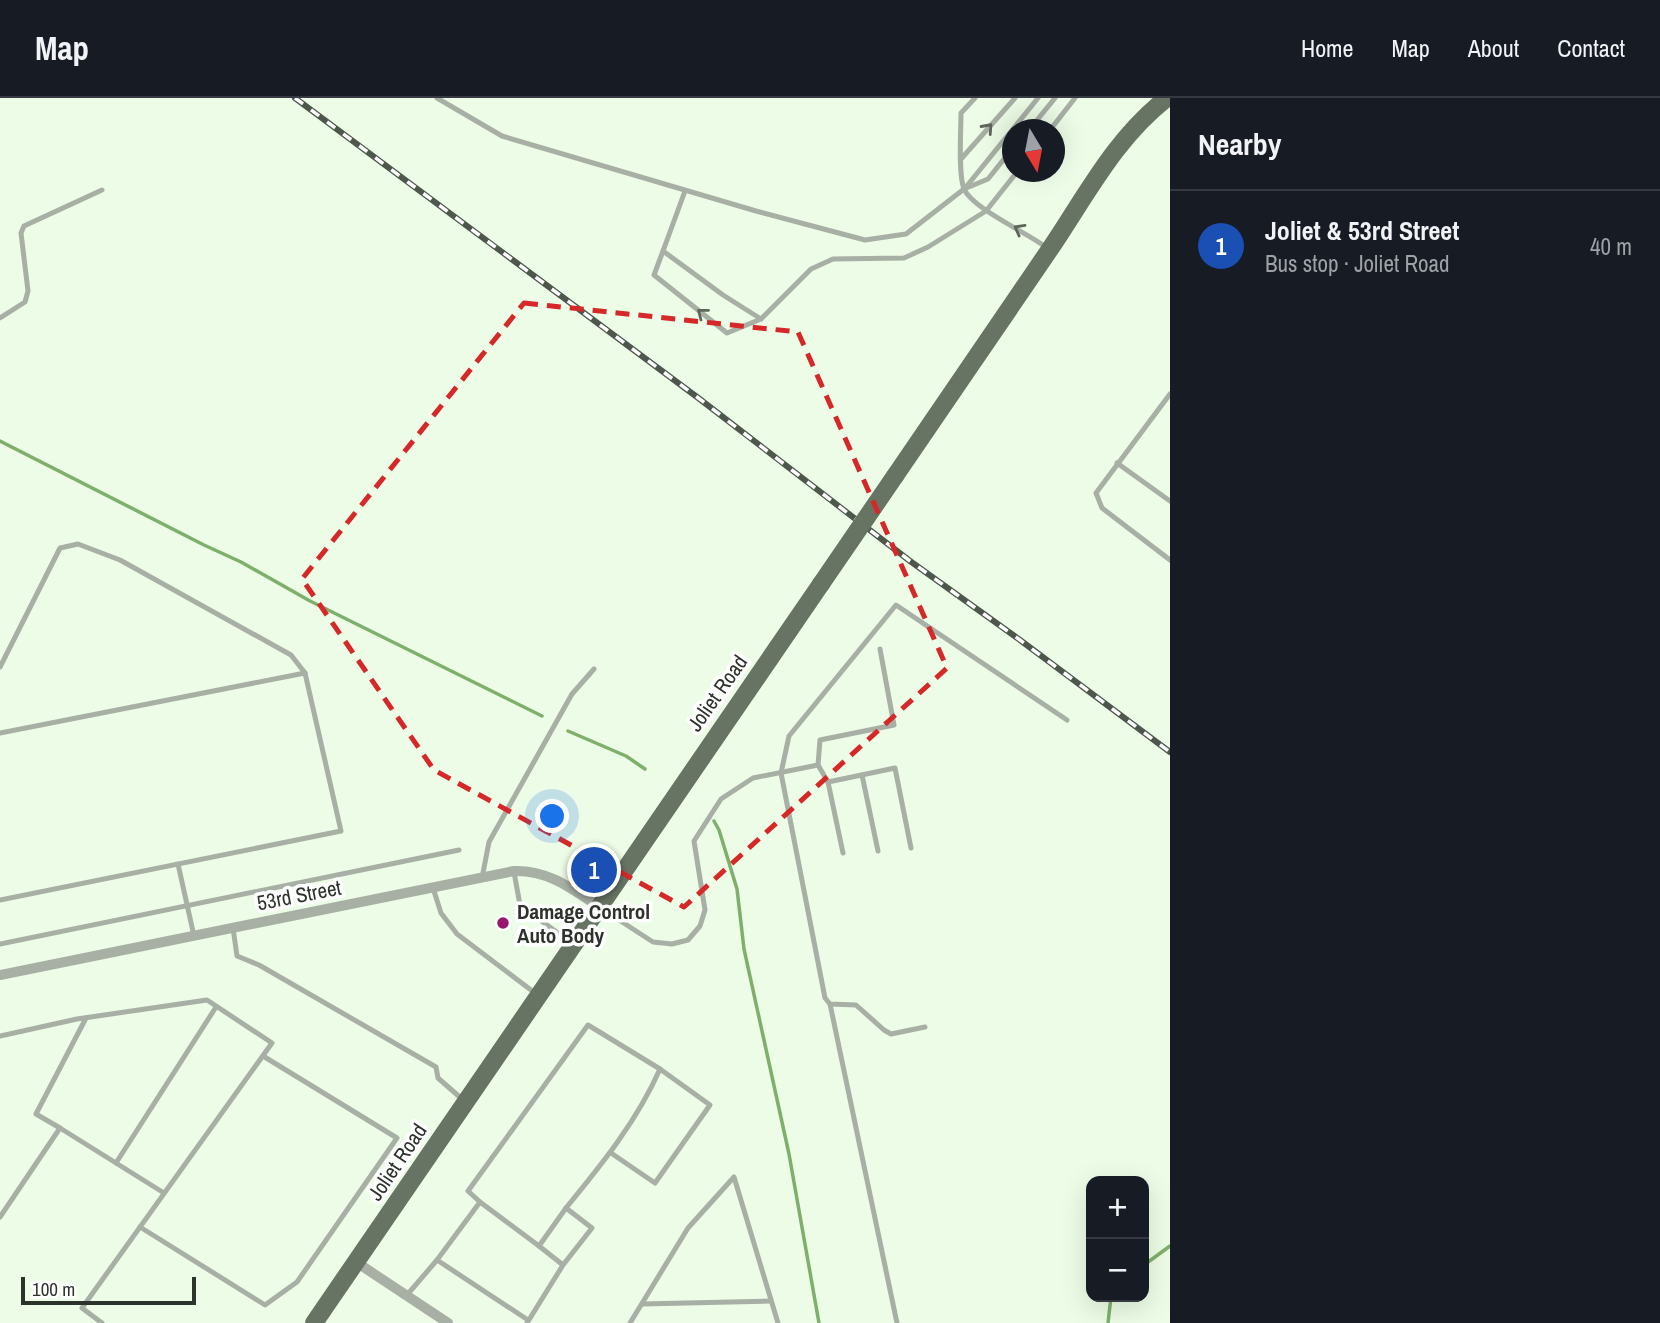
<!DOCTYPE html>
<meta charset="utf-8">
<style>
:root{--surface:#171b24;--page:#242831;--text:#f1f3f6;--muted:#9ea1a6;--line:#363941;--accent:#d93025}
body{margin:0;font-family:"Archivo Narrow",sans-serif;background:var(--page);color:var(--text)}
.controls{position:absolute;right:21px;bottom:21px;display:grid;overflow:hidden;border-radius:14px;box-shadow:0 7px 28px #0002}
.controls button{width:63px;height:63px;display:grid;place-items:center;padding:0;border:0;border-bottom:2px solid var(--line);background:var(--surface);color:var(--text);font:35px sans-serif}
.compass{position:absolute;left:1002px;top:21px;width:63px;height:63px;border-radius:50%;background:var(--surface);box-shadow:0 7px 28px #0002;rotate:170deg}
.scale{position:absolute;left:21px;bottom:18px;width:175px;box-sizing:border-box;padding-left:7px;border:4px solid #2c332a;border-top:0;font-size:19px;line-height:24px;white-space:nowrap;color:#2c332a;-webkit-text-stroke:5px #fff;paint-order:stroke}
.you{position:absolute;left:553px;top:719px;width:24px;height:24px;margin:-18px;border:5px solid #fff;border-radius:50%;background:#1a73e8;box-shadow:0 0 0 10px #1a73e833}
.badge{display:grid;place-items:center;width:46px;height:46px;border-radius:50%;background:var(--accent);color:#fff;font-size:23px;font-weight:700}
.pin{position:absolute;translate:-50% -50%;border:4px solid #fff;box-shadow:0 2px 7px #0006}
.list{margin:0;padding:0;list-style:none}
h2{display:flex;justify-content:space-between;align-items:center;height:91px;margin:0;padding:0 28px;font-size:30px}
h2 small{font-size:23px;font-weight:400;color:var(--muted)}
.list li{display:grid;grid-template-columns:46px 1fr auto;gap:21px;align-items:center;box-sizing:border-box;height:112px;padding:0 28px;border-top:2px solid var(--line)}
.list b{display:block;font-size:26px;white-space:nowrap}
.list p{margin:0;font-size:23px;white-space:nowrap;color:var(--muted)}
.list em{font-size:23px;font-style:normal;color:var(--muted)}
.map{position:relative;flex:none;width:1170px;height:1225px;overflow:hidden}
header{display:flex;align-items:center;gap:42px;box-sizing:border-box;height:98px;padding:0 35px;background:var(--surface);border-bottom:2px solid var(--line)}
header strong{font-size:33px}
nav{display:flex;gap:38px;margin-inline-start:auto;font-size:24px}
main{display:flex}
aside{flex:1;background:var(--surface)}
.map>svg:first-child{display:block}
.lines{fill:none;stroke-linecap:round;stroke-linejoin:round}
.stream{stroke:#7fb06b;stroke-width:3.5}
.service{stroke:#a8afa5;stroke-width:5}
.minor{stroke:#a8afa5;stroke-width:10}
.primary{stroke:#677363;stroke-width:18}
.rail-casing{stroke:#4e574b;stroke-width:6}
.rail{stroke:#fff;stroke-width:3.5;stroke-dasharray:10;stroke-linecap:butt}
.primary-bridge{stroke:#677363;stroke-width:18}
.oneway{stroke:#5e655b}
.marked{fill:none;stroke:#d62828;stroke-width:5;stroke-dasharray:14 9;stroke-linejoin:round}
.poi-dot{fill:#98156b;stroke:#fff;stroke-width:2.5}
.labels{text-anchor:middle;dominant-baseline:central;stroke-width:7;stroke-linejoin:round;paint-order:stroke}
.street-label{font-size:21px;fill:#2c332a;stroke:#fff}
.poi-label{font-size:21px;font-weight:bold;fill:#2c332a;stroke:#fff;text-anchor:start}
</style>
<header>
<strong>Map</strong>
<nav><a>Home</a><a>Map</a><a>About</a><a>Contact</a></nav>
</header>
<main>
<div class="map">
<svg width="1170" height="1225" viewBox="0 0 1170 1225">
<rect width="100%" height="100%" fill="#ecfce6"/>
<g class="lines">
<g class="stream">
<polyline points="0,343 204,447 241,464 310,503 542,618"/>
<polyline points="568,633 626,658 645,671"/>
<polyline points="714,723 719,732 737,791 744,851 789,1056 819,1225"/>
<polyline points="1144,1167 1170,1148"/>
<polyline points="1108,1225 1111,1199"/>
</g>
<g class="service">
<polyline points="437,0 502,38 756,113 865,142 906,136 964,91 988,81 1012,51"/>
<path d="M975,0L961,15C961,33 958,76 964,91C973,111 1028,135 1047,150"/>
<polyline points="1029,32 1055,0"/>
<polyline points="1050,32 1075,0"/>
<polyline points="961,61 1015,0"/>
<polyline points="966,89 1038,0"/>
<polyline points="685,93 663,153 723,197 761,221 811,171 833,161 904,160 928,149 986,113 1017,74"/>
<polyline points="663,153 654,177 727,235 761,221"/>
<polyline points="0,220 25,204 28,193 21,135 24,128 102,92"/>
<polyline points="1170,296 1096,395 1102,410 1170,462"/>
<polyline points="1117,365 1170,403"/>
<polyline points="0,569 60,450 78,446 120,462 291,557 305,575"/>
<polyline points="0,635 305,575 341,733 0,802"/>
<polyline points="818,667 828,684 895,670 911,750"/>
<polyline points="862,677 878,753"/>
<polyline points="828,684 843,755"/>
<polyline points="178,766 194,838"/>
<polyline points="514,774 520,807 570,844"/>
<polyline points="482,780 489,744 572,596 594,571"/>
<polyline points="433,790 441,815 457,836 535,895"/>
<polyline points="602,811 653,844 672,846 688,842 700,828 705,812 694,743 721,701 753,680 818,667 820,642 894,627 880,551"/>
<polyline points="233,830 237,858 259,867 436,969 438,980 462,1001"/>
<polyline points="0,846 459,752"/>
<polyline points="830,906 897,1225"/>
<polyline points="925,929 891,936 884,932 856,907 830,906 825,900 781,675 789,638 896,507 1067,622"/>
<polyline points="0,938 77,921 207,902 272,945 82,1210 102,1225"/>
<polyline points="60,1030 36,1016 86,920"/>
<polyline points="611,1055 655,1085 710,1007 660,971"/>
<polyline points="116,1065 216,909"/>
<path d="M480,1104L468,1093L588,927L660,971C637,1023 602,1066 566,1110"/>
<polyline points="0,1119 60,1030 164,1095"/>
<polyline points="140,1129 265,1207 297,1184 397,1040 263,958"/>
<polyline points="437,1162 528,1222"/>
<polyline points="407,1197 437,1162 480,1104 539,1148"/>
<polyline points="642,1206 771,1203"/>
<polyline points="527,1225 563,1167 592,1130 566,1110 539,1148 563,1167"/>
<polyline points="630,1225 688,1130 734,1079 778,1225"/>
</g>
<g class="minor">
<path d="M0,877L514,773C548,772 571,790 598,808"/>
<polyline points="356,1164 448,1225"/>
</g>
<g class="primary">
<path d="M895,378C946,303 997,229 1048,154C1085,100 1114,41 1167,0"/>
<polyline points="314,1225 821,486"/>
</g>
<g class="rail-casing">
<polyline id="rail" points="295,0 697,299 910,463 1020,542 1170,654"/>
</g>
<use href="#rail" class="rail"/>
<polyline class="primary-bridge" points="821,486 895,378"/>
</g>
<defs><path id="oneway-chevron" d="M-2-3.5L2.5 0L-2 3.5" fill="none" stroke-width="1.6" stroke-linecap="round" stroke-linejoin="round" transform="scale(1.75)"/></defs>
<g class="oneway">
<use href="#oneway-chevron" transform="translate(988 30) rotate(-48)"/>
<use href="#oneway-chevron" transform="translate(1019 131) rotate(-151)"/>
<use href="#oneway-chevron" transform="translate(702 215) rotate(-142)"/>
</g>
<path class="marked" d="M524,205L798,234L947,570L684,809L434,672L302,481Z"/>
<circle class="poi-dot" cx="503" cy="825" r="7"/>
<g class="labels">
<g class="street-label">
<text transform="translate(717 595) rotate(-55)">Joliet Road</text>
<text transform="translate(299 797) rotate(-11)">53rd Street</text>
<text transform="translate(397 1064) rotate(-56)">Joliet Road</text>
</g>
<g class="poi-label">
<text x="517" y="813">Damage Control<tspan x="517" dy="24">Auto Body</tspan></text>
</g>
</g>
</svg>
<div class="controls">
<button>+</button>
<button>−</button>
</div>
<svg class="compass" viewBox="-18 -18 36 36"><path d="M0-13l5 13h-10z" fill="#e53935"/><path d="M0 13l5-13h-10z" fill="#9ea1a6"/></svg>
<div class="scale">100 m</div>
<div class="you"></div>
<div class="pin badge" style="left:594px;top:772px;background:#1a4fb4">1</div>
</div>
<aside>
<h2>Nearby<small></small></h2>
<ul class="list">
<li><span class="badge" style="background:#1a4fb4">1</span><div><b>Joliet &amp; 53rd Street</b><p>Bus stop · Joliet Road</p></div><em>40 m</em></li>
</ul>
</aside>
</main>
